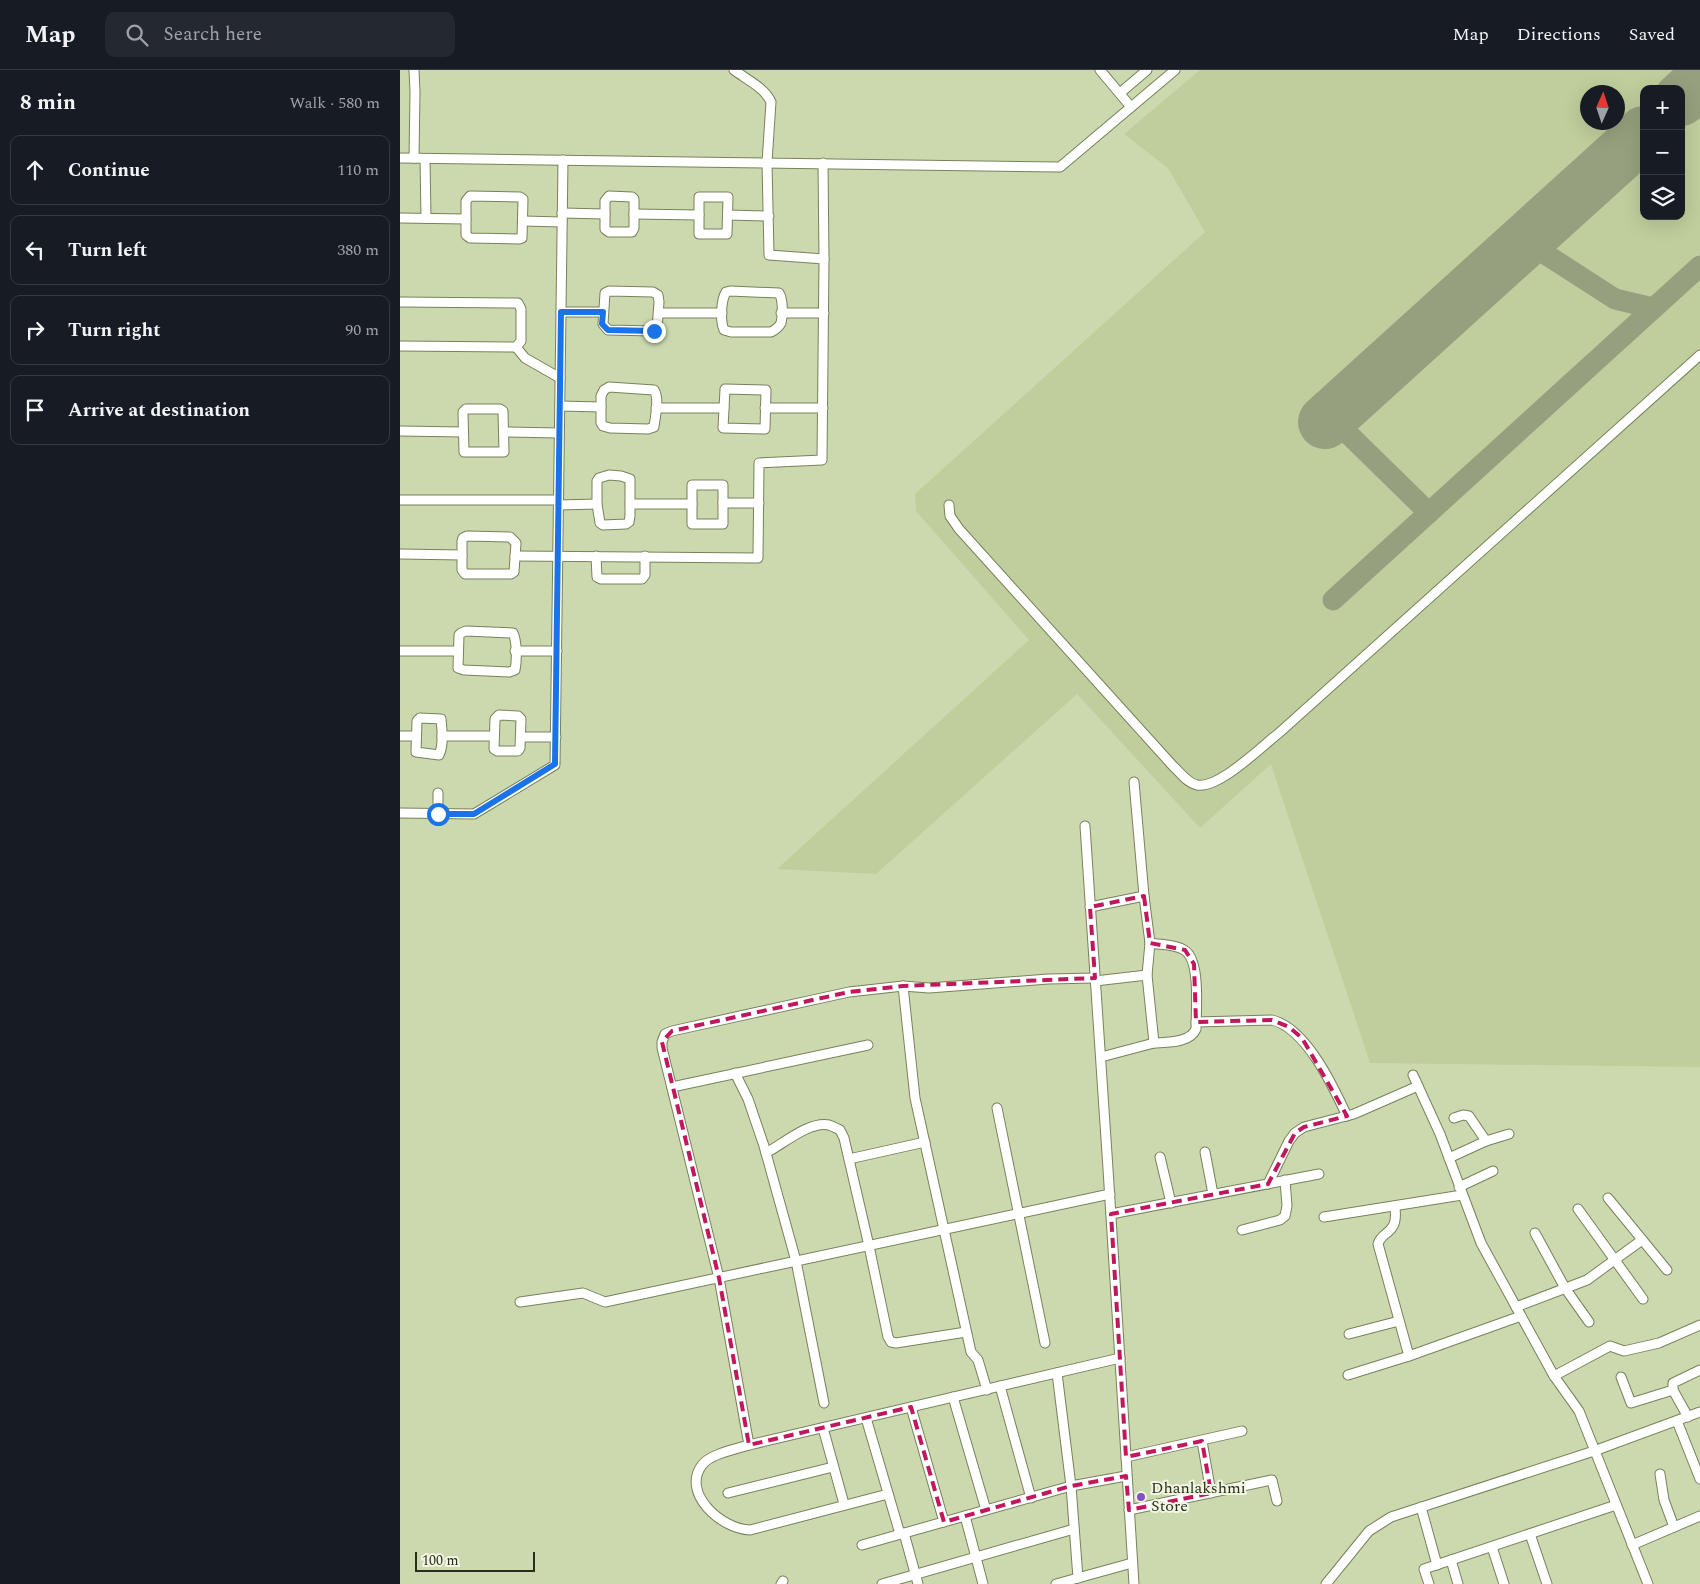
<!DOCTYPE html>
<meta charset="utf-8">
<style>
:root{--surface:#171b24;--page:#242831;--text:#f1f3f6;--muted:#9ea1a6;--line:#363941}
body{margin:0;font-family:Spectral,serif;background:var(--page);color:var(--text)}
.controls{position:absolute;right:15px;top:15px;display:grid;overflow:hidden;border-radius:10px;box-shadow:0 5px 20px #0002}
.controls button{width:45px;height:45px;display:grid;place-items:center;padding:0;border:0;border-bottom:1px solid var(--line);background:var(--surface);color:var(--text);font:25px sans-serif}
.compass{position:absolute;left:1180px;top:15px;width:45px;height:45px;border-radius:50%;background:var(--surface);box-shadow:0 5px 20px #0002;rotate:3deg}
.scale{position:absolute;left:15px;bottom:12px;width:120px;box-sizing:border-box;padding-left:5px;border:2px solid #282d1c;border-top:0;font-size:14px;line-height:18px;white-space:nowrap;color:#282d1c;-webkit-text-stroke:4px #f0f6e1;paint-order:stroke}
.stop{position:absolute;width:15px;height:15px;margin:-11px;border:4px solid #1a73e8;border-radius:50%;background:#fff}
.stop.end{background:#1a73e8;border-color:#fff;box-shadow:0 1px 5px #0008}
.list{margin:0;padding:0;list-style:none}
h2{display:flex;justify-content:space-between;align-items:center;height:65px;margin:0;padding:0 20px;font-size:21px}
h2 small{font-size:16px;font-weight:400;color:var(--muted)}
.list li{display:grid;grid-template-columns:32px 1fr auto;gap:15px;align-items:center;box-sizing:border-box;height:70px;margin:0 10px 10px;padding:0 10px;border:1px solid var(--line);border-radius:10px}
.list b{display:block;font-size:19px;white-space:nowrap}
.list em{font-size:16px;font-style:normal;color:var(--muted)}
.icon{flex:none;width:28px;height:28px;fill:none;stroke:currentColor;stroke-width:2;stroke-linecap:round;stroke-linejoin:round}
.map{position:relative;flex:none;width:1300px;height:1514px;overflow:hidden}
header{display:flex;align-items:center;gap:30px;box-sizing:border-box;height:70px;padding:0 25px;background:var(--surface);border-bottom:1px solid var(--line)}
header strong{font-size:24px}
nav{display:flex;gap:28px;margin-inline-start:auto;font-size:18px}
.search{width:350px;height:45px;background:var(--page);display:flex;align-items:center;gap:12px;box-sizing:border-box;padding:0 18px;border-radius:10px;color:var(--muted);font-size:19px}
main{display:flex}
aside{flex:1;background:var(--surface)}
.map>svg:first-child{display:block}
.built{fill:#bfce9c;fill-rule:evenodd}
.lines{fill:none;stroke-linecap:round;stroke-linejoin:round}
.taxiway{stroke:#96a07e;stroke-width:21}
.runway{stroke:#96a07e;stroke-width:54}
.minor-casing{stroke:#77825b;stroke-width:11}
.minor{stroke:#fff;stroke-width:9}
.route{stroke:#1a73e8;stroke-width:6}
.marked{fill:none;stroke:#c2185b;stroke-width:4;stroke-dasharray:10 6;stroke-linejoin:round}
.poi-dot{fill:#834ec6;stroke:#f0f6e1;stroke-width:2}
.labels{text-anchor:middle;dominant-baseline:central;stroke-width:4;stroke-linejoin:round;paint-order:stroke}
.poi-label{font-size:16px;fill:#282d1c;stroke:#f0f6e1;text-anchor:start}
</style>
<header>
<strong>Map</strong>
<div class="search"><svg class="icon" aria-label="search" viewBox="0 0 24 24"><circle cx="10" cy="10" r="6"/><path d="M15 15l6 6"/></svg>Search here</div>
<nav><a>Map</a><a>Directions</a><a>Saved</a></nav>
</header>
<main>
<aside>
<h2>8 min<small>Walk · 580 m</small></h2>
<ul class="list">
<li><svg class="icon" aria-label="ahead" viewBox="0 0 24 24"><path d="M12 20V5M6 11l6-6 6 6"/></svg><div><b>Continue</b></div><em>110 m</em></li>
<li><svg class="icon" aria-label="left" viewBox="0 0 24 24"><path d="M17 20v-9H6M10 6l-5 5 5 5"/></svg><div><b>Turn left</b></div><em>380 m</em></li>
<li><svg class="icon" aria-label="right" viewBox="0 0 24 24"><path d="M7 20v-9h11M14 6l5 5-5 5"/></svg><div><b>Turn right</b></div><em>90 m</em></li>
<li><svg class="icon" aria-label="arrive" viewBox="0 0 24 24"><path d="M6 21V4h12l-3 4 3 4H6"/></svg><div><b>Arrive at destination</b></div></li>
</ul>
</aside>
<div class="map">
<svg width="1300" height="1514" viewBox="0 0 1300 1514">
<rect width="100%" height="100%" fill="#ccd9ae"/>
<path class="built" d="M800,0H1300V997L970,993L871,694L800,758L677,624L476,804L377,799L629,570L516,441L515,424L805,162L768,98L724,64ZM1244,19H1281V146H1244ZM1188,22H1218V52H1188Z"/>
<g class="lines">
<g class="taxiway">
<polyline points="1125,171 1215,229 1253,238"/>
<polyline points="931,347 1029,443"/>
<polyline points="933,530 1300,196"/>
</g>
<g class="runway">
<polyline points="1281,29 1300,12"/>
<polyline points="925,352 1244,63"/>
</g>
<g class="minor-casing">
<g id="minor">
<polyline points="14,0 15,22 14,88"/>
<polyline points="700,0 731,37"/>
<polyline points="720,23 747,0"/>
<polyline points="0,88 660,97 775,0"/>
<polyline points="25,89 26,148"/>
<polyline points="423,93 424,189"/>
<polygon points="70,126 120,127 123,129 122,168 119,169 70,168 66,165 66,131"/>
<polygon points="209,126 232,127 234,129 234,158 232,162 209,162 205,159 205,131"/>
<polygon points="299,127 328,127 327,164 299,164"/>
<polyline points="162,143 205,144"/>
<polyline points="234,144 299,145"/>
<polyline points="328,145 369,146"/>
<polyline points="0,148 66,149"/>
<polyline points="123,151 162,152"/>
<polygon points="209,221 253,222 258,225 259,232 257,259 254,261 208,260 203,254 205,223"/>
<path d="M330,221L379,223C383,229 383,245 381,253C379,257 375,260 371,262H331L324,260C320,251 321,230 326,222Z"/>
<polyline points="0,232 118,233 121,239 121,271 116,277 0,276"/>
<polyline points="161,242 203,242"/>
<polyline points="259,243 322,243"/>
<polyline points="381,243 424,243"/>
<polyline points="116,277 125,288 160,308"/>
<path d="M209,317L254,320C260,329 255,347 254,357L248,359L210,358L203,356L201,353V326L204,320Z"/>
<polygon points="325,319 366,320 365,359 323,358"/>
<polyline points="160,336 201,337"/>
<polyline points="256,338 324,338"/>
<polyline points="365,338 423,338"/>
<polygon points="66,339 100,339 103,341 104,382 64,382 63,342"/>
<polyline points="0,361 63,362"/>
<polyline points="105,362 159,363"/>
<polygon points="209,405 221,406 230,409 230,446 229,452 226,454 203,455 200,453 197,434 197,411 199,408"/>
<rect x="292" y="415" width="31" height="39"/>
<polyline points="0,430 158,430"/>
<polyline points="323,433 359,433"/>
<polyline points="230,434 292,434"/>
<polyline points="159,435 197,434"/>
<path d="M549,435L550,446L559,459L773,696C780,702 787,713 797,715C819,719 862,676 879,663L1300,285"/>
<polygon points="67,466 110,467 116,473 114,502 111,504 65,504 62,500 62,471 63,468"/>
<polyline points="0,484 62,485"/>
<path d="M115,486L358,488L359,393L422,390L424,189L369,185L367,92L371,32C365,18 346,9 334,0"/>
<polyline points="196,486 197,507 201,509 242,509 245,505 245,486"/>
<path d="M66,561L113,563C117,571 117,591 115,600L109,602L64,600L58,598L59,565L61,563Z"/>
<polyline points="0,581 58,581"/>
<polyline points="115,581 157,581"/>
<polygon points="99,645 118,646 121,649 120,678 118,681 97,681 94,679 95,649"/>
<path d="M20,648L41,649C42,660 44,675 39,685L16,682L17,651Z"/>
<polyline points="0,666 16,666"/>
<polyline points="42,666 94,666"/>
<polyline points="121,667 156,667"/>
<polyline points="0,743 74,744 155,695 163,90"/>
<polyline points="38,744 38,723"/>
<polyline points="685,756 708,1099 734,1514"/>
<polyline points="744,826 750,873 747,905"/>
<polyline points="690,837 744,826 734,712"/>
<path d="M750,873C760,875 775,874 784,880C801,889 796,941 796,959C790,973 768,972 754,973"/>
<polyline points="695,911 747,905 754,973 701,987"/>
<polyline points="503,916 515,1028 571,1282 578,1290 587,1320"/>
<path d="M796,952L872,950C906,958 933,1016 947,1046"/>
<polyline points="335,1003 348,1029 364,1076 396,1191 424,1333"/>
<polyline points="1013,1005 1040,1064 1081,1173 1154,1306 1179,1341 1248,1514"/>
<polyline points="272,1017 468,975"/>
<polyline points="597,1038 645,1273"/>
<polyline points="1054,1048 1063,1045 1069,1046 1086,1071"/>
<polyline points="805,1082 813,1124"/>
<path d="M366,1083C383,1074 409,1051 429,1055C432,1056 436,1058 440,1060L444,1068L469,1176L488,1267L491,1272L496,1273L566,1262"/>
<polyline points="760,1087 771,1133"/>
<polyline points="1049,1088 1086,1071 1109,1064"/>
<polyline points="449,1089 525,1072"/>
<polyline points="868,1114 889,1071 895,1063 904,1057 954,1044 1018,1016"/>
<polyline points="1059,1117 1093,1101"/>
<polyline points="1208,1128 1267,1200"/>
<path d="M995,1136C995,1142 997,1150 993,1156C989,1164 981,1164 978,1174L1009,1286L1121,1246"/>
<polyline points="1178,1139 1243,1229"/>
<polyline points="711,1144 919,1104"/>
<polyline points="924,1147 1062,1125"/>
<polyline points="842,1160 880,1150 885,1146 887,1136 885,1110"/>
<polyline points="1135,1163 1165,1218 1189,1252"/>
<polyline points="120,1232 183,1223 205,1232 710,1124"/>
<polyline points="1116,1237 1187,1210 1242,1170"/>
<polyline points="949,1264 999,1251"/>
<polyline points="657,1303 671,1416 678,1508"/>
<polyline points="948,1305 1009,1286"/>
<polyline points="1154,1306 1210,1276 1224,1281 1259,1273 1300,1255"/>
<polyline points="1221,1307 1231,1333 1273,1320 1288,1347"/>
<polyline points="600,1316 631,1428"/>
<polyline points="1273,1320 1273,1313 1300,1300"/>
<polyline points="553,1327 586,1440"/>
<polyline points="511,1337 544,1452"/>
<polyline points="466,1348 500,1464"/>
<polyline points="1277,1351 1300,1409"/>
<polyline points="423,1358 444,1434"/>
<polyline points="802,1371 811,1423"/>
<polyline points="349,1375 319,1208 262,978 262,972 265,964 272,961 449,922 503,916 529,918 648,909 695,908"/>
<polyline points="726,1387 842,1361"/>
<polyline points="1260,1404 1264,1430 1274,1457"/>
<polyline points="328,1423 433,1397"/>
<path d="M488,1424L350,1460C321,1459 281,1423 302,1395C310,1384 336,1379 349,1375L720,1288"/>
<polyline points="1021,1437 1037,1495"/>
<polyline points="729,1440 872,1410 877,1431"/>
<polyline points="565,1446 583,1514"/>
<polyline points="504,1463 518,1514"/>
<polyline points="1130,1464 1147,1514"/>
<polyline points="462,1475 671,1416 726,1406"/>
<polyline points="1232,1475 1300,1446"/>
<polyline points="1092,1477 1104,1514"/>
<polyline points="1051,1490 1058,1514"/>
<polyline points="381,1514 383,1511"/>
<polyline points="482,1514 674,1459"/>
<polyline points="656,1514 732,1493"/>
<polyline points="926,1514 969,1461 991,1447 1194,1381 1300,1342"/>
<polyline points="1029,1514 1024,1499 1216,1435"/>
</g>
</g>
<use href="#minor" class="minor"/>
</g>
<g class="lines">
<polyline class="route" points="38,744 74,744 155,694 161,242 203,242 202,254 208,260 254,261"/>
</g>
<path class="marked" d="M744,826L750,873L785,880L794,894L796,952L872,950L889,957L902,968L947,1046L904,1057L895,1063L868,1114L711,1144L726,1387L802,1371L811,1423L729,1440L726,1406L671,1416L544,1452L511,1337L349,1375L319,1208L262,972L272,961L449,922L503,916L695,908L690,837Z"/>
<circle class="poi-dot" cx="741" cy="1427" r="5"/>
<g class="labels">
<g class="poi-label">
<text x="751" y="1418">Dhanlakshmi<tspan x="751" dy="18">Store</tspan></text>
</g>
</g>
</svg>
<div class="controls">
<button>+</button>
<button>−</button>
<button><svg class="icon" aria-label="layers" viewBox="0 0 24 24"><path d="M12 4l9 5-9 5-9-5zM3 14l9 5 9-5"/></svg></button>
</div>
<svg class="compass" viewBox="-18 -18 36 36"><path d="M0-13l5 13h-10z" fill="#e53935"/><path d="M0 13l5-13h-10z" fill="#9ea1a6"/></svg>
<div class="scale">100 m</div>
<div class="stop" style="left:38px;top:744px"></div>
<div class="stop end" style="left:254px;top:261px"></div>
</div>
</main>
